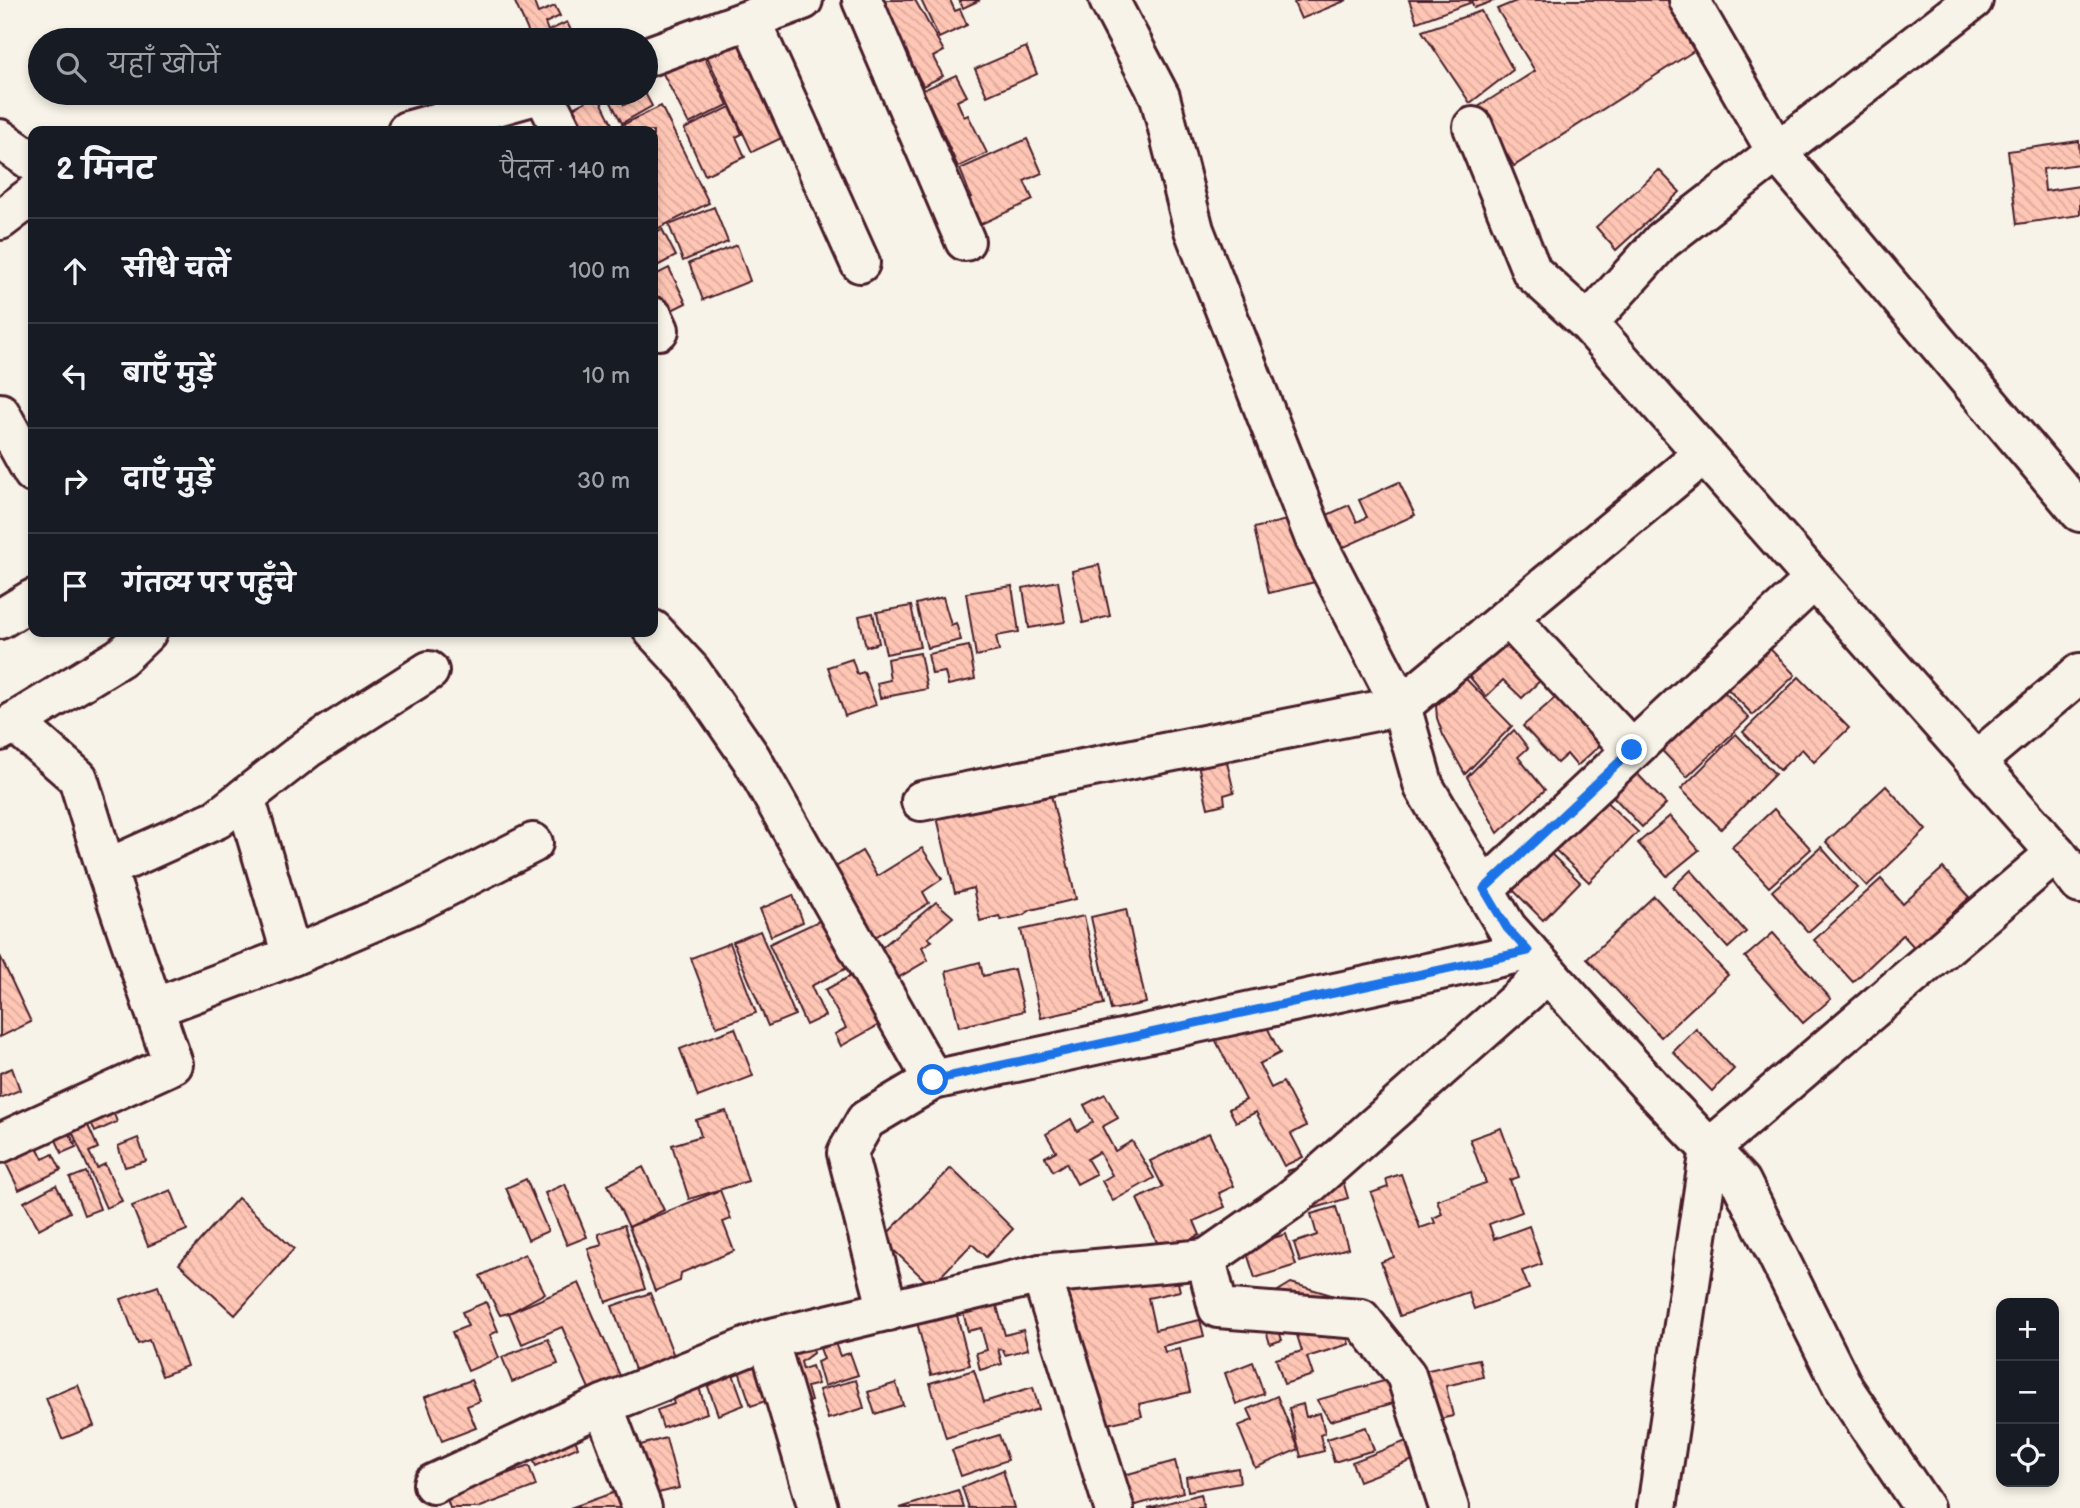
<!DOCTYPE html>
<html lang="hi">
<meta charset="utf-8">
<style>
:root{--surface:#171b24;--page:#242831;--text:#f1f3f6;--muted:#9ea1a6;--line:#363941}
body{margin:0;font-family:"Balsamiq Sans","Playpen Sans Deva",sans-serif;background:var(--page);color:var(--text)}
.controls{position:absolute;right:21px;bottom:21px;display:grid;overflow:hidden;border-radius:14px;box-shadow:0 4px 10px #0003}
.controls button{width:63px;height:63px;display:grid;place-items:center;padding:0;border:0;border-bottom:2px solid var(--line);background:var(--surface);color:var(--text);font:35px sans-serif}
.stop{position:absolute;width:21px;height:21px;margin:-16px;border:5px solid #1a73e8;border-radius:50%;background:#fff}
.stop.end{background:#1a73e8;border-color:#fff;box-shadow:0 2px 7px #0008}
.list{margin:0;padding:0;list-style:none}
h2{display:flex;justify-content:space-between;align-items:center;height:91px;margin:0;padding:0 28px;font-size:30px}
h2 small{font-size:23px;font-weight:400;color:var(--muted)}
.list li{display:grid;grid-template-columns:46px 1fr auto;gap:21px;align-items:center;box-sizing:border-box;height:105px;padding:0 28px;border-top:2px solid var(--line)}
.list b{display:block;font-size:26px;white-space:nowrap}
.list em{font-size:23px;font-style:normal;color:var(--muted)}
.icon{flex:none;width:38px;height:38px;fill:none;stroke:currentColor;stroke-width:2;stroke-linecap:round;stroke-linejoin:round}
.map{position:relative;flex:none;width:2080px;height:1508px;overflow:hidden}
.search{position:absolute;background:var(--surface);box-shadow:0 4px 10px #0003;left:28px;top:28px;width:630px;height:77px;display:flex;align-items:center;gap:18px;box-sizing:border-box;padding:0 24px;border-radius:38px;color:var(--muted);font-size:26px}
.panel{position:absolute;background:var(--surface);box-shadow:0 4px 10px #0003;left:28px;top:126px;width:630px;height:511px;border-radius:14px}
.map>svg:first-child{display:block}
.building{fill:url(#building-back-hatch);stroke:#4a1f2b;stroke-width:2}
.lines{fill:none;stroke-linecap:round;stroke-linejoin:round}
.street-casing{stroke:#4a1f2b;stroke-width:44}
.street{stroke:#f7f3e8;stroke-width:38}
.route{stroke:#1a73e8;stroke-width:9}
</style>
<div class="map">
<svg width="2080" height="1508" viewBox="0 0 2080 1508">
<defs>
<pattern id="building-back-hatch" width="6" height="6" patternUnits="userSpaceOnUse" patternTransform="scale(1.75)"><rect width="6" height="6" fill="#ffc6b5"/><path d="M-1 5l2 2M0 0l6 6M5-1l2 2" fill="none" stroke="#dcaa9c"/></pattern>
</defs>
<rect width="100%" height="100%" fill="#f7f3e8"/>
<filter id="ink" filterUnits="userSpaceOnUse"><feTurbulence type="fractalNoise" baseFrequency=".0143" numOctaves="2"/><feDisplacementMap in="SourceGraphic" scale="14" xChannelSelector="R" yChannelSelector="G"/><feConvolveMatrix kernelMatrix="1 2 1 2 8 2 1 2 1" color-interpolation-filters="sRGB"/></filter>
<g filter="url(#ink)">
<g class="building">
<polygon points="514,0 533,0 538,13 555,6 560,16 545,23 548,31 567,22 574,37 567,40 532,40"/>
<polygon points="880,0 915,0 944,51 933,57 943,76 923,86"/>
<polygon points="921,0 950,0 955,11 960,9 967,25 939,38"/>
<polygon points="959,0 980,0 963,8"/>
<polygon points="1300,0 1347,0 1301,19 1294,3"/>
<polygon points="1409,0 1469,0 1470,3 1417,22"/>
<polygon points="1471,0 1496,0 1474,8"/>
<polygon points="1519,0 1671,0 1700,47 1514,166 1478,107 1535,71 1497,9"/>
<polygon points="1481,11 1513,70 1470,103 1422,31"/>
<polygon points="746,25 796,131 752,152 702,46"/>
<polygon points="1026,47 1037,74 987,96 975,69"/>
<polygon points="700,48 728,105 689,124 660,68"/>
<polygon points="956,75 967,96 957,101 964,117 968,115 987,153 958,167 923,90"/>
<polygon points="606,93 617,93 624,105 632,101 627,93 645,93 652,106 622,123"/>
<polygon points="598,95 612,124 598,131 574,131 565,112"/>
<polygon points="661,106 709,203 653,231 653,131 622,131 620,126"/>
<polygon points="730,107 742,134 736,137 745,157 705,175 684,129"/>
<polygon points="1027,139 1042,173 1024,181 1033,200 979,225 967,198 971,197 960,169"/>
<polygon points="2079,141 2080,164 2043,169 2045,191 2080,186 2080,215 2017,224 2008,151"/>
<polygon points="1659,170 1680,192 1616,250 1596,227"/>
<polygon points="714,207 728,242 683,261 669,225"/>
<polygon points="662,229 676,256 653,268 653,234"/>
<polygon points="737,245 750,281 703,300 689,263"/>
<polygon points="669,268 686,303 658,317 653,307 653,276"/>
<polygon points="1399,482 1415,515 1331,553 1316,520 1349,505 1357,522 1367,517 1359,500"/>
<polygon points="1295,518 1308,549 1315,582 1269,593 1254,528"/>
<polygon points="1099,565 1110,616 1083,623 1072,571"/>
<polygon points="1058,581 1065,622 1029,628 1023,588"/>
<polygon points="1012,586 1019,632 996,636 999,651 976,656 966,593"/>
<polygon points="943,597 951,625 956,623 961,640 927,648 916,604"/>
<polygon points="911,606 920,647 886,654 877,612"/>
<polygon points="873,613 879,643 866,647 859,616"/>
<polygon points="1513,633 1550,671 1522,698 1503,680 1486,697 1469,676"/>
<polygon points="1758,636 1795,675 1753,715 1716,677"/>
<polygon points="969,646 975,679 948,685 945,672 932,674 928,654"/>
<polygon points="920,653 927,689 880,698 877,683 890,680 887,659"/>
<polygon points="852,659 857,674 864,672 876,705 845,716 828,667"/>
<polygon points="1799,677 1849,728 1814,762 1802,749 1780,770 1743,732"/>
<polygon points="1466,679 1512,726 1465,774 1443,735 1437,718 1436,706"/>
<polygon points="1713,680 1749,718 1687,777 1651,739"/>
<polygon points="1565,689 1609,737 1577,766 1567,754 1557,763 1523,726"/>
<polygon points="1514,730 1528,748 1518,757 1545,790 1498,833 1467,777"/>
<polygon points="1736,734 1775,774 1721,829 1681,789"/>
<polygon points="1224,750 1234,792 1224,795 1225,804 1208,808 1196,756"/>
<polygon points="1632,768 1666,804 1642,827 1608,791"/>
<polygon points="1048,782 1076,899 1031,910 1023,915 1001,920 999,916 980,921 973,888 955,893 935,809"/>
<polygon points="1886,786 1926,830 1867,886 1826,842"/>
<polygon points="1598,794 1638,832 1589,882 1549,844"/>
<polygon points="1774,809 1811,849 1769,887 1732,847"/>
<polygon points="1670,816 1699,850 1667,876 1638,843"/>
<polygon points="1821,847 1857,888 1808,932 1772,891"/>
<polygon points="922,848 942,879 923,892 929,903 872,939 829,871 862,851 877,876"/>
<polygon points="1548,851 1580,882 1543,920 1511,888"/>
<polygon points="1943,868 1970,897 1915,948 1903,935 1853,982 1814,940 1881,879 1903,904"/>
<polygon points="1691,870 1746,932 1728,948 1673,887"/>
<polygon points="793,895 803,922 771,936 760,909"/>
<polygon points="1654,896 1728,975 1661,1037 1587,959"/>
<polygon points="936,902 953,917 928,938 932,941 922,947 928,960 896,979 880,949"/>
<polygon points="1126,909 1146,1003 1111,1010 1091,917"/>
<polygon points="1084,916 1104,1004 1041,1018 1021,930"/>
<polygon points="825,918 847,968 811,986 825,1016 806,1025 769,944"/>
<polygon points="760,931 795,1015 768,1026 733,942"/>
<polygon points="1773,933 1831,999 1803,1023 1745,957"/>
<polygon points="730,943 756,1013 717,1027 691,958"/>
<polygon points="0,956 31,1022 0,1037"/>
<polygon points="980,962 983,976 1014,969 1024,1011 959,1027 946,971"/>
<polygon points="865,968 884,1022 841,1046 835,1034 846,1028 825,990"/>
<polygon points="1259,1011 1280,1053 1259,1064 1271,1088 1283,1082 1306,1126 1291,1134 1303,1157 1284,1166 1256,1112 1236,1122 1229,1109 1246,1100 1213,1035"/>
<polygon points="735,1028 753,1076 698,1097 680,1049"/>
<polygon points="1696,1029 1734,1069 1712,1091 1673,1052"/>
<polygon points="12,1068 20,1090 0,1098 0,1073"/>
<polygon points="1105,1094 1118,1118 1102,1127 1115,1151 1132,1141 1154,1178 1113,1201 1102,1181 1112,1175 1099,1152 1087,1159 1096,1174 1077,1184 1066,1163 1053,1171 1045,1157 1056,1151 1046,1134 1071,1119 1077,1131 1093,1122 1084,1105"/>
<polygon points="112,1109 117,1122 95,1132 90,1119"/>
<polygon points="81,1110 98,1148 89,1152 97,1168 105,1164 122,1201 106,1208 66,1118"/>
<polygon points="726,1111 748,1181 689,1199 672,1145 701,1136 696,1120"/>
<polygon points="64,1121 76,1147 62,1153 50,1127"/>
<polygon points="1501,1128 1519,1177 1510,1180 1522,1212 1489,1224 1494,1239 1529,1226 1542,1264 1522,1271 1529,1289 1474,1309 1468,1292 1400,1316 1381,1262 1394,1257 1371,1193 1388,1187 1386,1179 1401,1174 1420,1228 1435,1223 1433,1218 1442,1214 1437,1200 1486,1183 1470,1139"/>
<polygon points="1209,1133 1234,1186 1219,1193 1225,1207 1194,1221 1200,1235 1162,1253 1137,1199 1163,1187 1150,1161"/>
<polygon points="31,1134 43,1159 53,1154 61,1170 19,1190 0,1151"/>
<polygon points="138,1138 146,1161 125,1167 118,1146"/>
<polygon points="1307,1165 1341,1174 1348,1198 1299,1213 1287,1171"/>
<polygon points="643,1167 664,1210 629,1227 608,1185"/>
<polygon points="951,1168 1013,1229 986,1257 972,1244 931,1286 882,1239"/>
<polygon points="86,1172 100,1209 84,1215 70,1178"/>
<polygon points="526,1179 548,1231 528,1240 506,1188"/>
<polygon points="565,1184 587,1237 567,1245 545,1193"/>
<polygon points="56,1185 70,1212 39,1229 24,1202"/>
<polygon points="171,1190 187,1230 148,1246 132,1206"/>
<polygon points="720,1190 731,1219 723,1222 734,1251 681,1273 680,1281 655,1291 629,1227"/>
<polygon points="238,1198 294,1249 235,1315 179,1264"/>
<polygon points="1336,1207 1348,1248 1300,1262 1294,1243 1317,1235 1311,1214"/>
<polygon points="624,1225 645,1289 606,1302 588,1249 602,1245 598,1234"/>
<polygon points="1286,1234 1296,1265 1255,1278 1245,1247"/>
<polygon points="525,1254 545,1293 509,1313 500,1315 480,1276"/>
<polygon points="1176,1274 1180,1291 1148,1298 1155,1330 1200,1320 1204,1336 1163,1346 1165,1352 1180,1349 1190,1392 1139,1404 1142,1416 1090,1428 1057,1286"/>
<polygon points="579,1283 621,1378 590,1391 562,1327 522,1344 509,1313"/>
<polygon points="1291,1283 1335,1296 1349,1344 1307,1357 1313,1375 1284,1384 1276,1359 1302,1351 1295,1329 1280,1334 1282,1340 1270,1344 1258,1303"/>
<polygon points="158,1286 187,1366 162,1376 149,1340 138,1344 121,1299"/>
<polygon points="993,1292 1005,1335 1023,1330 1028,1349 1005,1355 1003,1350 998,1349 1002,1364 980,1370 976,1353 987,1350 981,1328 968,1331 960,1301"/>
<polygon points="650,1293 677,1364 638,1378 612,1306"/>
<polygon points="486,1302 498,1331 490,1335 499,1358 468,1371 452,1332 468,1326 462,1312"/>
<polygon points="954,1304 970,1365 931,1375 915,1315"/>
<polygon points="548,1339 558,1364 512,1382 502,1357"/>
<polygon points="810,1340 813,1353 801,1362 803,1369 812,1366 818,1384 807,1387 811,1401 800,1404 783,1348"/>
<polygon points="835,1343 840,1356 850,1353 858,1375 824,1386 817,1362 824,1359 820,1348"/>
<polygon points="763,1349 780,1396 751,1406 735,1359"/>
<polygon points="1479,1359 1483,1377 1446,1386 1453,1416 1431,1421 1419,1372"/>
<polygon points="1253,1362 1264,1394 1236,1404 1225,1373"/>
<polygon points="729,1363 744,1405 718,1415 703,1372"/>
<polygon points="974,1370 984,1402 1033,1387 1039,1409 946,1438 930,1383"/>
<polygon points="695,1374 707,1413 663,1428 657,1410 674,1404 668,1383"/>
<polygon points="1405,1375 1411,1398 1330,1421 1317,1400"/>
<polygon points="471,1380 480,1401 467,1406 476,1428 442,1441 425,1397"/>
<polygon points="856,1380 864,1408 828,1419 819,1390"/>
<polygon points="896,1383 903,1405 875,1414 868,1392"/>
<polygon points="78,1385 94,1426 62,1439 46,1398"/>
<polygon points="1277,1396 1299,1449 1255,1468 1238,1426 1253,1420 1248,1409"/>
<polygon points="1303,1404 1306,1417 1320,1413 1325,1433 1320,1435 1324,1451 1301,1457 1289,1408"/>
<polygon points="1366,1427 1374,1450 1334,1462 1327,1439"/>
<polygon points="571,1430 578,1447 536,1466 528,1449"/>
<polygon points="999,1435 1008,1460 961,1476 952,1450"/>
<polygon points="666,1438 679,1488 650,1495 637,1446"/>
<polygon points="1409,1440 1416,1459 1359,1481 1352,1462"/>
<polygon points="1175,1461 1183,1492 1125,1508 1117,1477"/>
<polygon points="529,1466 536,1486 478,1508 450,1508 442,1484 488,1467 492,1479"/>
<polygon points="1238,1468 1240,1482 1188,1491 1186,1477"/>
<polygon points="1003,1470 1014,1508 969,1508 962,1487"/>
<polygon points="621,1490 627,1508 570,1508"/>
<polygon points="958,1490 964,1508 900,1508"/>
<polygon points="1201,1494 1204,1508 1148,1508"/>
</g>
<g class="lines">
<g class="street-casing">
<g id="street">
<polyline points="862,0 965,241"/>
<polyline points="1109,0 1160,97 1194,230 1315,539 1401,706 1424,787 1507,928 1650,1086 1741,1182 1844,1389 1924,1508"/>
<polyline points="1689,0 1776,151 2080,512"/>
<polyline points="751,21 860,263"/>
<polyline points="646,57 803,0"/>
<polyline points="543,93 562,131"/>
<polyline points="1473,127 1532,272 1588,323 2056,853 2080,884"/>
<polyline points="407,131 543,93"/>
<polyline points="0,139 33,162"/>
<polyline points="0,220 33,195"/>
<polyline points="653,317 659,330"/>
<polyline points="1588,323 1662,241 1973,0"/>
<polyline points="0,413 33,473"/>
<polyline points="1508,617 1632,750"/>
<polyline points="0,619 33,599"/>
<polyline points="653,630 691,671 751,758 933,1080 1528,951"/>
<polyline points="0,731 121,657 147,632"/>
<polyline points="1976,761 2080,673"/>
<polyline points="245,797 292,956"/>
<polyline points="921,801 1401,706 1704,454"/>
<polyline points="106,869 217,819 308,748 429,671"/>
<polyline points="1484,889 1815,579"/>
<polyline points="154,1008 292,956 407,907 533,843"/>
<polyline points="0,1143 173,1064 106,869 78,778 14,722"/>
<polyline points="1206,1259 1289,1201 1312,1182 1548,973"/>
<polyline points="1041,1274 1114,1508"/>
<polyline points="888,1311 847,1153 866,1120 933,1080"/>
<polyline points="768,1339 818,1508"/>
<polyline points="603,1405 642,1508"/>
<polyline points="433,1484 603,1405 768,1339 1041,1274 1206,1259 1218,1308 1361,1319 1406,1375 1449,1508"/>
<polyline points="1657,1508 1710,1148 2056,853"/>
</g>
</g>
<use href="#street" class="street"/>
</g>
</g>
<g class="lines" filter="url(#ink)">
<polyline class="route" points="933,1080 1528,951 1507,928 1484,889 1632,750"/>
</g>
</svg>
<div class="controls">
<button>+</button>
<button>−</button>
<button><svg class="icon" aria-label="locate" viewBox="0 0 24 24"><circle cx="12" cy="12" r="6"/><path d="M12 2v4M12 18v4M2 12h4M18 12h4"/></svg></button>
</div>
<div class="stop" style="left:933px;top:1080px"></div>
<div class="stop end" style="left:1632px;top:750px"></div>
<div class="search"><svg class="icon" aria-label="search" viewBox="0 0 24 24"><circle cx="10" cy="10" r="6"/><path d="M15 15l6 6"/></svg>यहाँ खोजें</div>
<section class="panel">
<h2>2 मिनट<small>पैदल · 140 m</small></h2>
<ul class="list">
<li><svg class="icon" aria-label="ahead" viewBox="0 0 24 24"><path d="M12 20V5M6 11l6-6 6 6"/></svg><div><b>सीधे चलें</b></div><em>100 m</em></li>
<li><svg class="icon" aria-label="left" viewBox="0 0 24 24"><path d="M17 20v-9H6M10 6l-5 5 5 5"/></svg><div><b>बाएँ मुड़ें</b></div><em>10 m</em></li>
<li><svg class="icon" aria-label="right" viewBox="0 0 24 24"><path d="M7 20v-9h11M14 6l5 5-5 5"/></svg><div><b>दाएँ मुड़ें</b></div><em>30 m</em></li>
<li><svg class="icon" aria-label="arrive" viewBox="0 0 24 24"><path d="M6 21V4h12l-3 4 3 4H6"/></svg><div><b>गंतव्य पर पहुँचे</b></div></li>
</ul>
</section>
</div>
